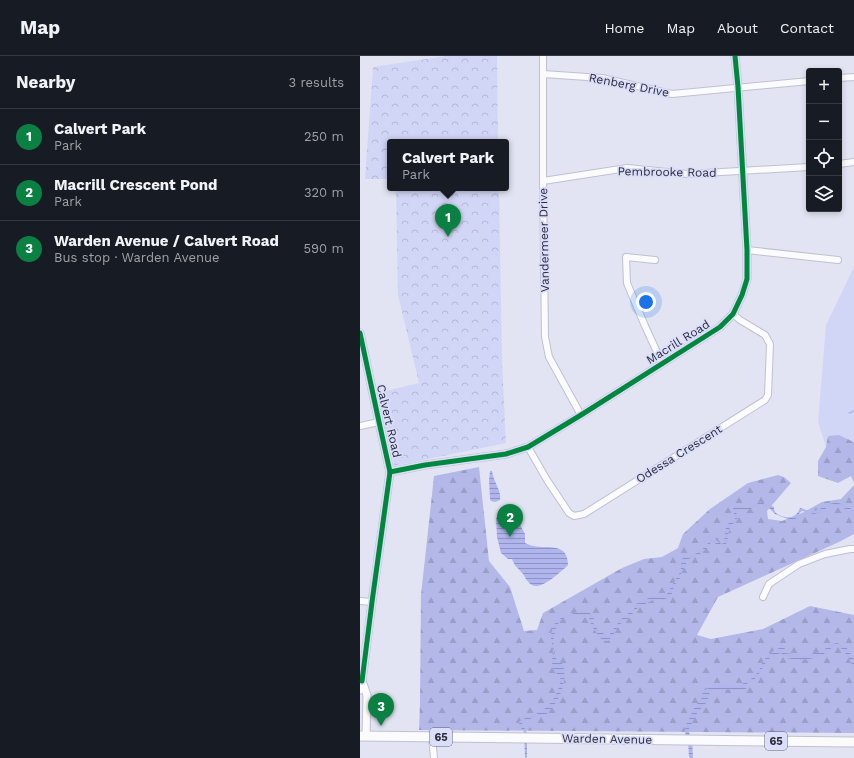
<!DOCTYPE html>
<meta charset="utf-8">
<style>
:root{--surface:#171b24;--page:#20242c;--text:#f1f3f6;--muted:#9ea1a6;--line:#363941;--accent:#0b8043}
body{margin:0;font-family:"Work Sans",sans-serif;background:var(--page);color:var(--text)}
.controls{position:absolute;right:12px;top:12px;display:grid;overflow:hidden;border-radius:4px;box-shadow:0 2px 6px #0003}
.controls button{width:36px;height:36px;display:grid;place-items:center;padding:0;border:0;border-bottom:1px solid var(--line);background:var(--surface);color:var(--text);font:20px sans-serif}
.you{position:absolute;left:286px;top:246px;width:14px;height:14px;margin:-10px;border:3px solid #fff;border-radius:50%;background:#1a73e8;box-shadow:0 0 0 6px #1a73e833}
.badge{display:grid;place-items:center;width:26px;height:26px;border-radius:50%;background:var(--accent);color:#fff;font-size:13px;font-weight:700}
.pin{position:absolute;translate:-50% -33px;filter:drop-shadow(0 1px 2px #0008)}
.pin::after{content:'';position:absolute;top:21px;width:14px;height:12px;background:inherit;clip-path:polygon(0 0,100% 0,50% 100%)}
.popup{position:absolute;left:27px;top:83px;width:122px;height:52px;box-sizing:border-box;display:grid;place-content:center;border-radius:4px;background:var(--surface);filter:drop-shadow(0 1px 3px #0005);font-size:13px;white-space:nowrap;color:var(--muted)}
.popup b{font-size:15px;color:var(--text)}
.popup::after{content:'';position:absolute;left:50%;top:100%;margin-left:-8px;border:8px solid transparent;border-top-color:var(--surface)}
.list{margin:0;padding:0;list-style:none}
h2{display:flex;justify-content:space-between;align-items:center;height:52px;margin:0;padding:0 16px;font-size:17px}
h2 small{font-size:13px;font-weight:400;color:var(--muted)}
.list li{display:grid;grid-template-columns:26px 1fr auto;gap:12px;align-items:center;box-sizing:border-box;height:56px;padding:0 16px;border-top:1px solid var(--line)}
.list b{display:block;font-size:15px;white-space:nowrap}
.list p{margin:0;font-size:13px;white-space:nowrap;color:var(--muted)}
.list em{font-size:13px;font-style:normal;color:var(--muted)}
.icon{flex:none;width:22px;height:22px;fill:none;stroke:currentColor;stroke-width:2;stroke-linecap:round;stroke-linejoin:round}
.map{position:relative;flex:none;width:494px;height:702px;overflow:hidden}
header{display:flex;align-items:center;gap:24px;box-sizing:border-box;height:56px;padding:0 20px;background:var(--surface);border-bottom:1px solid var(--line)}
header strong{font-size:19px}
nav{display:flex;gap:22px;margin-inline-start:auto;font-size:14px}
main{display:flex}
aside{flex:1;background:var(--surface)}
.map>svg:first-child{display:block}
.grass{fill:#d2d6f6}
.forest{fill:url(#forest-firs)}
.park{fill:url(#park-crowns)}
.water{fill:url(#water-rules)}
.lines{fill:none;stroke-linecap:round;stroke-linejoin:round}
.stream{stroke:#b0b5ee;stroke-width:1.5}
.minor-casing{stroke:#bfc1ce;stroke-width:8}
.tertiary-casing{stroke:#bfc1ce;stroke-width:9}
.primary-casing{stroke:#bfc1ce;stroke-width:11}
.minor{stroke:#fbfbfd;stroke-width:6}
.tertiary{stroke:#fbfbfd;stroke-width:7}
.primary{stroke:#fbfbfd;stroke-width:9}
.cycleway-casing{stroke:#dbdefa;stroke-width:8}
.cycleway{stroke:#00873e;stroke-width:5}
.labels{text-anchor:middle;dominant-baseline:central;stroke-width:3.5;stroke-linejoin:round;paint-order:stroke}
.shield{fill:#dbdefa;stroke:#606173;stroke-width:1}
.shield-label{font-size:11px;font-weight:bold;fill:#2b2c39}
.street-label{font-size:12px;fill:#2b2c39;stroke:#dbdefa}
</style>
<header>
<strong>Map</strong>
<nav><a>Home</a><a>Map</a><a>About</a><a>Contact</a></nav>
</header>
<main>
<aside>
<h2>Nearby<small>3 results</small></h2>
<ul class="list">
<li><span class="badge">1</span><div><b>Calvert Park</b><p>Park</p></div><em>250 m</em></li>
<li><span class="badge">2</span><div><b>Macrill Crescent Pond</b><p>Park</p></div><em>320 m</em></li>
<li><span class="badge">3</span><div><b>Warden Avenue / Calvert Road</b><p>Bus stop · Warden Avenue</p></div><em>590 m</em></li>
</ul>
</aside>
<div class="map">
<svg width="494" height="702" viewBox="0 0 494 702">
<defs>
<pattern id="forest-firs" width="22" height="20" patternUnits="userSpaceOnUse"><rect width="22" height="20" fill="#b4b8e8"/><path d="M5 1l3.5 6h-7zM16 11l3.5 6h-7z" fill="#9b9ec8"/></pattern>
<pattern id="park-crowns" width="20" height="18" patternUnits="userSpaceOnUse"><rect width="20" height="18" fill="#d2d6f6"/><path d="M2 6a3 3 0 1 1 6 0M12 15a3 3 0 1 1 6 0" fill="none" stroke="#b4b8d4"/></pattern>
<pattern id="water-rules" width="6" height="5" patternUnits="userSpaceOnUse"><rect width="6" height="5" fill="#b0b5ee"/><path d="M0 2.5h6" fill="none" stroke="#8f93c2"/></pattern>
</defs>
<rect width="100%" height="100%" fill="#e2e4f3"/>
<polygon class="grass" points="494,211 494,386 479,379 466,391 458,366 466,269"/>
<g class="forest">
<polygon points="479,379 494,386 494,427 491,420 478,427 458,420 458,405 466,391 468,380"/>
<polygon points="119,411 129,505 150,531 164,575 177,574 183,557 262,512 284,503 302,501 318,492 323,478 350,453 388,427 418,419 424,421 431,427 407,455 408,463 422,465 442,457 462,446 481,443 494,429 494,478 479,486 358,541 337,579 351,583 403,573 450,550 494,559 494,677 59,674 60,647 61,539 74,420"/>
</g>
<g class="park">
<polygon points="86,0 137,0 138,86 30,86 30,123 5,123 13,11"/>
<polygon points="36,132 139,132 142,305 146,387 34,410 17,337 59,327 38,239"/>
</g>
<g class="water">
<path d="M130,415H132C133,425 142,435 140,444L135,446L131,445L130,443L129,425Z"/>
<path d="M400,446C405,449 409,448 414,451C414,453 414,455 416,457C419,460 430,463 434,460C437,458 439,455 440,452C445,453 448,455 452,455C460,455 469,446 476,447C483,447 488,452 494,454V456L476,449L468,451L461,456L454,458L442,455C438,457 438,462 434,464L425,462L415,458L408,451H406L400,448C388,454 391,455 376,453C376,456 377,460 377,463C376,466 372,468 371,470C369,473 367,483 368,486C359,494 359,487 351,486C348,492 342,497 336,500C333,502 330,502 326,504C327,510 324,511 322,516C321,518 321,520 320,522C317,528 313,527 313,536L309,541L303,544L295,543L281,550L275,554L271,560L259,569L254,578L248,585C242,585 240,582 237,578C234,571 237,578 233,572C230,568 230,563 228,559H223L220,558C214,561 204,560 200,565C193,573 191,596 197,604C198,606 200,606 202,607C210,622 198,649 186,658C183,659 180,659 177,660C172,662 167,664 162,666V668L167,677V702H165L164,676L159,669V666C164,661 172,661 178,657C188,652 196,641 199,631C204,619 196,620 193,612C191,605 193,598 193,591C192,587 191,585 191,582C192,564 200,562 214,557C222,554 228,555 234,560L235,561L232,565L238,575L247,579H249C256,570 262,559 273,555L276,548L293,540H303L307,538L320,516C322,510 320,504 324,500C335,502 346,491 351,483L356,484L361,488L364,487L366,470L369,467L375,463L373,452L376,450C382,451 388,454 394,450C396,449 398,447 400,446Z"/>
<path d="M147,454H151L155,459L165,478V487C168,488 171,490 174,490C188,493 208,486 208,509C202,515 185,530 177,530C170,531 166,523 163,518C158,512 155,511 152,503H148L141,497L137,481L136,462Z"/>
<path d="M477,587L486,591L494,603V612C490,606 486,594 479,591C472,588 466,598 460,600C452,604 434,605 425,601C423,600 423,599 421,597C404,600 405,613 394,624C391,626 388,626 386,629V633C374,636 362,631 350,635C349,638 349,642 347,645C344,652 337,653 336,661L333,665L329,672V677L332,683L333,702H329L328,683L326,680L325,675L326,669L335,650L341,644L343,635C346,634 349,631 352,630C359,626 371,630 379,630C385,626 391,624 395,619C400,615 401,608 405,603C409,596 416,594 423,590L425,592L423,595L424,597L433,598L441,600L460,596L464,594L469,589Z"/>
</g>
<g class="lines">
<polyline class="stream" points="489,357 494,355"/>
<g class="minor-casing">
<g id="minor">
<polyline points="183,0 183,125 185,281 189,301 221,359"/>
<polyline points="183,18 242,22 312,38 449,25"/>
<polyline points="479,22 494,21"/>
<polyline points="479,108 494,106"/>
<polyline points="183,125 267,112 328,118 449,111"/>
<polyline points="387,194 478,204"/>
<polyline points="295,204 266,201 267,227 285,270 302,307"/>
<polyline points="0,370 19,366"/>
<polyline points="168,391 187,424 209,457 214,460 224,458 405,344 408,339 410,288 405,279 380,264 373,258"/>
<polyline points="403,541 409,528 439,508 465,498 490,493 494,493"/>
<polyline points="0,545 12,546"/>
<polyline points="72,681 74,702"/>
</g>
</g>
<g class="tertiary-casing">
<g id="tertiary">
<polyline points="0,277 19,366 30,416 12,546 2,625 0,634"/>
<polyline points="30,416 65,409 146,398 168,391 221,359 360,271 373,258 382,239 387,223 387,194 378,31 375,0"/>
<polyline points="2,625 7,639 6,680"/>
</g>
</g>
<g class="primary-casing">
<polyline id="primary" points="0,680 494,686"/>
</g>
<use href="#minor" class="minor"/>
<use href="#tertiary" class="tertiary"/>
<use href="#primary" class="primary"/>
<g class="cycleway-casing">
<g id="cycleway">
<polyline points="0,277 19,366 30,416 12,546 2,625"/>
<polyline points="30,416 65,409 146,398 168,391 221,359 360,271 373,258 382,239 387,223 387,194 378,31 375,0"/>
</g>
</g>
<use href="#cycleway" class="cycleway"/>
</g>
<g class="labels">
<g class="shield">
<rect x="70" y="672" width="22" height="18" rx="3"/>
<rect x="405" y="676" width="22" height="18" rx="3"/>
</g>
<g class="shield-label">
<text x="81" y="681">65</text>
<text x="416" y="685">65</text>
</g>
<g class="street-label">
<text transform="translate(269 29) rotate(11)">Renberg Drive</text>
<text transform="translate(307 116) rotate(1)">Pembrooke Road</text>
<text transform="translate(184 184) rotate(-91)">Vandermeer Drive</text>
<text transform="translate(318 286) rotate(-32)">Macrill Road</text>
<text transform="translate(29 365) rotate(77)">Calvert Road</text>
<text transform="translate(319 398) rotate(-32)">Odessa Crescent</text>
<text transform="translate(247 683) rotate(1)">Warden Avenue</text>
</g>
</g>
</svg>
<div class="controls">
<button>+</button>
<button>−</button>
<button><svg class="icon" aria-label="locate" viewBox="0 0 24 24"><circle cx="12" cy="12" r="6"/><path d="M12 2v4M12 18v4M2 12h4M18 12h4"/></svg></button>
<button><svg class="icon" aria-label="layers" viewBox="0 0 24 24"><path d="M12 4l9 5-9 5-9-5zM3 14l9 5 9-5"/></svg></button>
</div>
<div class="you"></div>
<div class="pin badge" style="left:88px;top:181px">1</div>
<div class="popup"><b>Calvert Park</b>Park</div>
<div class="pin badge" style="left:150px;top:481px">2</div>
<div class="pin badge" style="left:21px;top:670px">3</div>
</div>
</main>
